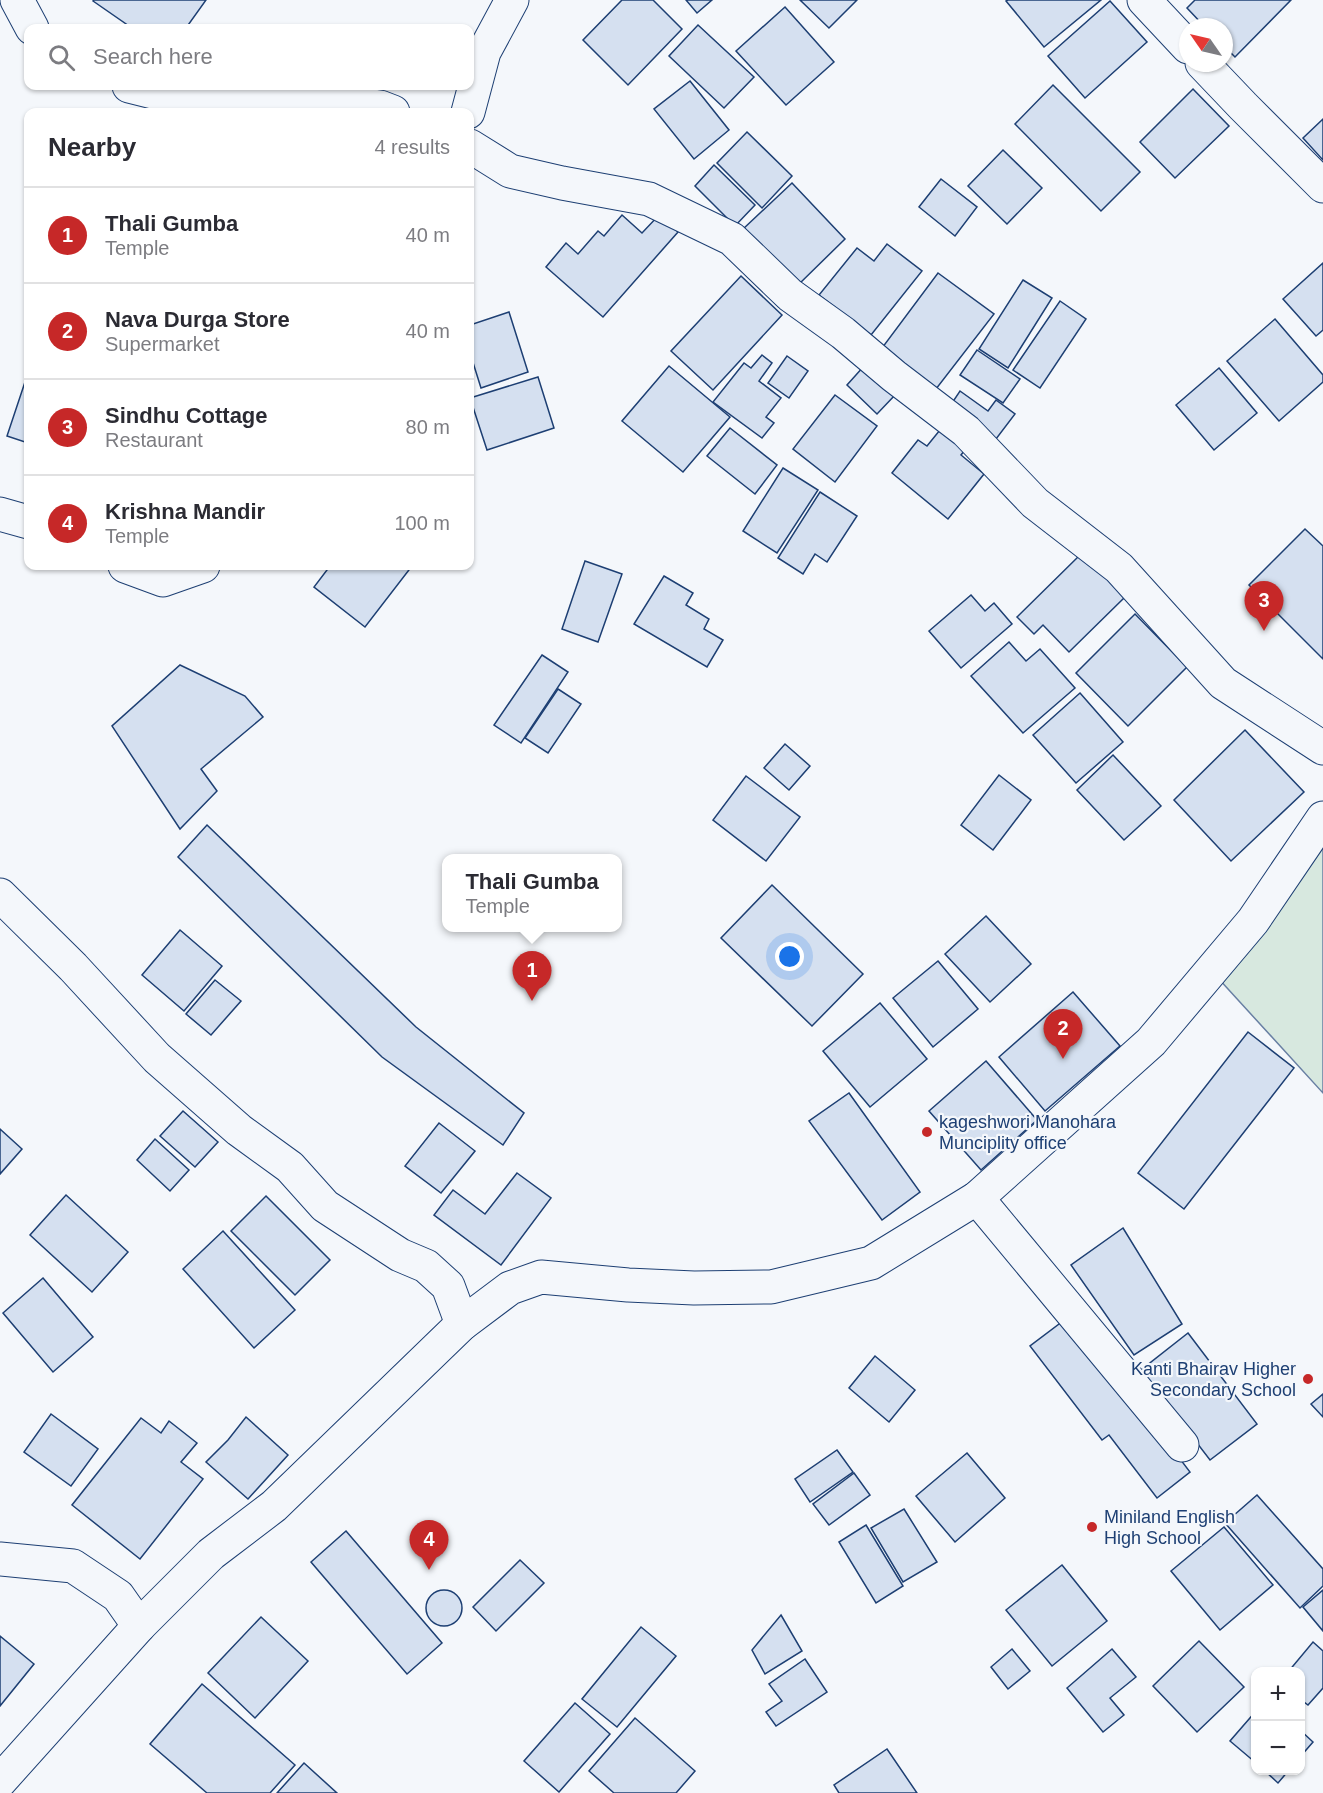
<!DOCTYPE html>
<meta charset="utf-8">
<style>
:root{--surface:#fff;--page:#f7f7f7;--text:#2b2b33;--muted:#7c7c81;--line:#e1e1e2;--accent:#c62828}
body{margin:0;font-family:Helvetica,sans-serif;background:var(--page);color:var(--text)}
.controls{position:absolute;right:18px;bottom:18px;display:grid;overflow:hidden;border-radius:12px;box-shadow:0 2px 4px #0004}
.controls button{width:54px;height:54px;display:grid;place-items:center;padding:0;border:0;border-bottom:2px solid var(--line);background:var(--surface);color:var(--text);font:30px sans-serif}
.compass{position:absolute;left:1179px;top:18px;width:54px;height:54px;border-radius:50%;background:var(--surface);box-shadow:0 2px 4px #0004;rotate:304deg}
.you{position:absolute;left:790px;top:957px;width:21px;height:21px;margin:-15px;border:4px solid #fff;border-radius:50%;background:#1a73e8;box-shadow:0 0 0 9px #1a73e833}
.badge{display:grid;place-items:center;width:39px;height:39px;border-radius:50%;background:var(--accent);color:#fff;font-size:20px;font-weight:700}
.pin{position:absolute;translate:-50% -50px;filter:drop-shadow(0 2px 3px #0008)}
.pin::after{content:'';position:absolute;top:32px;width:21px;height:18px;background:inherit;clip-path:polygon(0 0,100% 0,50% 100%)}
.popup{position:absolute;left:442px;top:854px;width:180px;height:78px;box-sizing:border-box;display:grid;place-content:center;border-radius:12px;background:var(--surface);filter:drop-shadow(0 2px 4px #0005);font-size:20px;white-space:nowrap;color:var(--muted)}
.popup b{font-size:22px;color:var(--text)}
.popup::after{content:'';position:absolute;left:50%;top:100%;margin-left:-12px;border:12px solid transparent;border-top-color:var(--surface)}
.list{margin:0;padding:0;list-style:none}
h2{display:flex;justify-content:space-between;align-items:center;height:78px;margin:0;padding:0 24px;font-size:26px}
h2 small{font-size:20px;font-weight:400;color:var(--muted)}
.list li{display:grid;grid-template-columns:39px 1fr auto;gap:18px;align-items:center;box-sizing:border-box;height:96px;padding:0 24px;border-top:2px solid var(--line)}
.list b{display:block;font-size:22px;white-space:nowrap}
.list p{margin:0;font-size:20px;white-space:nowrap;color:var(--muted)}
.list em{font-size:20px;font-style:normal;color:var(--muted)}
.icon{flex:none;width:33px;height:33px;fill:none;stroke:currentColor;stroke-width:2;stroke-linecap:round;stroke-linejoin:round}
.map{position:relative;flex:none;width:1323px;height:1793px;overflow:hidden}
.search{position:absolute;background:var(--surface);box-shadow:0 2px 4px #0004;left:24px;top:24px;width:450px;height:66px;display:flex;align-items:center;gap:15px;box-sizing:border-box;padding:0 21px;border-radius:12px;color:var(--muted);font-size:22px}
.panel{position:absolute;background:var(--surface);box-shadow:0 2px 4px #0004;left:24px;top:108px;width:450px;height:462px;border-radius:12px}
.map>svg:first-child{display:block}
.green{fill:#d7e8df;stroke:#687fa3;stroke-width:1.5}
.building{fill:#d5e0f0;stroke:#1d3f73;stroke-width:1.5}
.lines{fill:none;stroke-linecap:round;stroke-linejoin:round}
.street-casing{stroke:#1d3f73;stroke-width:35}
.street{stroke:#f4f7fb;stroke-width:33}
.poi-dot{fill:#c62828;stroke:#f4f7fb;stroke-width:2}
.labels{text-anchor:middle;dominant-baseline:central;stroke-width:4.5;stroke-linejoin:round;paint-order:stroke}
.poi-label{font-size:18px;fill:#1d3f73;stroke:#f4f7fb;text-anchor:start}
</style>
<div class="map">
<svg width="1323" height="1793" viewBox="0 0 1323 1793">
<rect width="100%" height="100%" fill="#f4f7fb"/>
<polygon class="green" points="1323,827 1323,1093 1207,966"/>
<g class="building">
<polygon points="94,0 206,0 186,28 132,28 93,1"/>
<polygon points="622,0 653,0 682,29 628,85 583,40"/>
<polygon points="686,0 712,0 697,13"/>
<polygon points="800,0 857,0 829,28"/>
<polygon points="1008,0 1101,0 1044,47 1006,1"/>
<polygon points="1195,0 1291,0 1235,57 1224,46 1224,27 1205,27 1187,8"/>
<polygon points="1110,1 1147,42 1085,98 1048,56"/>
<polygon points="785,7 834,62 786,105 736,51"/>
<polygon points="698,25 754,77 724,108 669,56"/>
<polygon points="690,81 729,130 694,159 654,109"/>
<polygon points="1053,85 1140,172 1101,211 1015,124"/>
<polygon points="1193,89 1229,126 1175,178 1140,142"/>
<polygon points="1323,119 1323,160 1303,138"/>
<polygon points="747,132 792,176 762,208 717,163"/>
<polygon points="1003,150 1042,188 1007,224 968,186"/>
<polygon points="714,165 755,205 735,226 695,186"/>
<polygon points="941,179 977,207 955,236 919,207"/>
<polygon points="792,183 845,239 796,287 742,230"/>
<polygon points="622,215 642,233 659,215 678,232 603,317 546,267 566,243 578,254 598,231 604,236"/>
<polygon points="887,244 922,271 871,335 819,295 857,248 874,261"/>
<polygon points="1323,263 1323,330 1316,336 1283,299"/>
<polygon points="938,273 994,314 936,389 882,348"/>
<polygon points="741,276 782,315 713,390 671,351"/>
<polygon points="1023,280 1052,298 1008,368 979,349"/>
<polygon points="1060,301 1086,319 1040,388 1013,370"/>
<polygon points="509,312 528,372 481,388 470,353 470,325"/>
<polygon points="1275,319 1323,375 1323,382 1279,421 1227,361"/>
<polygon points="977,350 1020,379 1003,403 960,375"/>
<polygon points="762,355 772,363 759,381 781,398 766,417 774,423 762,438 713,402 744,363 751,368"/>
<polygon points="787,356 808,371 789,398 768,383"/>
<polygon points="669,366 730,417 683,472 622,421"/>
<polygon points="864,366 895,395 877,414 847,385"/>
<polygon points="1219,368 1257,413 1214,450 1176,405"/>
<polygon points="27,376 28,376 28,443 7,436"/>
<polygon points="538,377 554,428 487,450 470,398"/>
<polygon points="960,391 988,411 996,400 1015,414 996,439 950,406"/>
<polygon points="835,395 877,426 835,482 793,449"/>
<polygon points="944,425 969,445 961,455 984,474 948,519 892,473 918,440 927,446"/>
<polygon points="730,428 777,465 755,494 707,456"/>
<polygon points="783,468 818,490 777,553 743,531"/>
<polygon points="820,492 857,516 827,562 815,554 803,574 778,558"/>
<polygon points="1305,529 1323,546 1323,659 1249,585"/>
<polygon points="1082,553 1125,597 1069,652 1043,625 1034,634 1017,617"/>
<polygon points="585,561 622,574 598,642 562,629"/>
<polygon points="330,566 412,566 365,627 314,587"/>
<polygon points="664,576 693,593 686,605 709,619 704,629 723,640 707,667 634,624"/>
<polygon points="971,595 985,611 994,603 1012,624 961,668 929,631"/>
<polygon points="1135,614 1187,667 1128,726 1076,673"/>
<polygon points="1009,642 1026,661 1040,649 1075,688 1023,733 971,676"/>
<polygon points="542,655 568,672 521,743 494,725"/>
<polygon points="180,665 245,696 263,717 201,769 217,791 180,829 112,726"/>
<polygon points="558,689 581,704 548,753 525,738"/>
<polygon points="1080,693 1123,742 1076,783 1033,735"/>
<polygon points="1245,730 1304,792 1231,861 1174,800"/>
<polygon points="785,744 810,766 789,790 764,768"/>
<polygon points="1113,755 1161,806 1124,840 1077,790"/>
<polygon points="999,775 1031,800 993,850 961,825"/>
<polygon points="746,776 800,817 766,861 713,820"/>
<polygon points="207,825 416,1027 524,1113 503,1145 382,1057 178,857"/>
<polygon points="772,885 863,974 812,1026 721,938"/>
<polygon points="986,916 1031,964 990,1002 945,954"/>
<polygon points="180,930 222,966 184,1011 142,975"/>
<polygon points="938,961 978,1009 933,1047 893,998"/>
<polygon points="215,980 241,1001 211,1035 186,1014"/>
<polygon points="1073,992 1120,1046 1045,1111 999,1057"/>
<polygon points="880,1003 927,1059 870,1107 823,1051"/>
<polygon points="1248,1032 1294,1068 1184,1209 1138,1173"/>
<polygon points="986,1061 1037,1120 981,1170 929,1111"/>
<polygon points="849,1093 920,1192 882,1220 809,1121"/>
<polygon points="183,1111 218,1142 195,1167 160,1136"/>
<polygon points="439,1123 475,1151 441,1193 405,1166"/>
<polygon points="0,1129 22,1149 0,1174"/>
<polygon points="155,1139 189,1170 170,1191 137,1160"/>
<polygon points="517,1173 551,1198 501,1265 434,1215 453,1190 485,1214"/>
<polygon points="66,1195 128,1252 92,1292 30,1235"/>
<polygon points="266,1196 330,1260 295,1295 231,1231"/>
<polygon points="1123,1228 1182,1324 1134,1355 1071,1265"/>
<polygon points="223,1231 295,1310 254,1348 183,1269"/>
<polygon points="43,1278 93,1337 53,1372 3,1313"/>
<polygon points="1071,1315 1190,1472 1157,1498 1109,1435 1102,1440 1030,1346"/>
<polygon points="1188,1333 1257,1424 1210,1460 1141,1370"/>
<polygon points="875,1356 915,1390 889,1422 849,1388"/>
<polygon points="1323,1394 1323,1417 1311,1404"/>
<polygon points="51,1414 98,1449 71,1486 24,1452"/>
<polygon points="246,1417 288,1455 248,1499 206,1462 228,1440"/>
<polygon points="141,1418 161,1433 169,1421 197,1443 181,1462 203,1479 140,1559 72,1505"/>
<polygon points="837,1450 853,1472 810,1502 795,1479"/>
<polygon points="967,1453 1005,1498 955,1542 916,1496"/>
<polygon points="854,1473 870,1495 829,1525 813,1504"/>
<polygon points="1257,1495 1323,1569 1323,1586 1300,1608 1225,1523"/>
<polygon points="904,1509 937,1562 903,1582 871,1528"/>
<polygon points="866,1525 903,1586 876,1603 839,1542"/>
<polygon points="1224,1527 1273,1585 1220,1630 1171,1571"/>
<polygon points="346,1531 442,1643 407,1674 311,1562"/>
<polygon points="520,1560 544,1583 496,1631 473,1607"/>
<polygon points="1062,1565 1107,1621 1052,1666 1006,1610"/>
<polygon points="1323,1590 1323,1631 1303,1607"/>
<circle cx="444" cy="1608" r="18"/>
<polygon points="781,1615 802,1651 765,1674 752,1650"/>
<polygon points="261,1617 308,1661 255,1718 208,1673"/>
<polygon points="641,1627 676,1656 617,1727 582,1699"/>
<polygon points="0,1636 34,1664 0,1706"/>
<polygon points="1199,1641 1244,1687 1197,1732 1153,1686"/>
<polygon points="1313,1642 1323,1651 1323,1688 1308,1705 1300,1699 1300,1672 1288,1672"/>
<polygon points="1012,1649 1030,1671 1008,1689 991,1667"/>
<polygon points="1112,1649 1136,1677 1110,1698 1124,1715 1103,1732 1067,1688"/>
<polygon points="805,1659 827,1692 776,1726 766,1712 782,1701 769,1684"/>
<polygon points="202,1684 295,1765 270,1793 207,1793 150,1744"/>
<polygon points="575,1703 610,1734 559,1792 524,1761"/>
<polygon points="1256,1711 1256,1763 1230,1741"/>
<polygon points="635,1718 695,1771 676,1793 614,1793 589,1771"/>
<polygon points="1300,1730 1313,1742 1300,1757"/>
<polygon points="887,1749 917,1793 839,1793 834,1785"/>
<polygon points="304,1763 337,1793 277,1793"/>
<polygon points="1264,1770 1289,1770 1278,1783"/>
</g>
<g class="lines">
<g class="street-casing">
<g id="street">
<polyline points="17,0 32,28"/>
<polyline points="1144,0 1188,47"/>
<polyline points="1202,63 1243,106 1323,186"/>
<polyline points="129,86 161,94 290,94 380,107 393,112"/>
<polyline points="468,112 484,52 512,0"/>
<polyline points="470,146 510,171 562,183 649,199 732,239 790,295 843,333 894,376 966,431 1035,503 1119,568 1223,683 1323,748"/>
<polyline points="0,514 28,522"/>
<polyline points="125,566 163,580 203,566"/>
<polyline points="0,895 73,967 157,1058 239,1130 290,1167 325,1206 400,1255 426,1266 448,1286 462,1324"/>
<polyline points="977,1198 1182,1445"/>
<polyline points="0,1559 73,1566 118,1596 139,1626"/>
<polyline points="0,1781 139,1626 211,1554 274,1506 462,1324 510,1288 541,1277 628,1285 694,1288 771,1287 871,1263 977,1198 1151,1042 1253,921 1323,818"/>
</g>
</g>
<use href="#street" class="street"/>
</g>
<g class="poi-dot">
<circle cx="927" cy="1132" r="6"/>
<circle cx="1308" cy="1379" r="6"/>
<circle cx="1092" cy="1527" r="6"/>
</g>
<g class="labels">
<g class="poi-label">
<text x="939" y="1122">kageshwori Manohara<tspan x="939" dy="21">Munciplity office</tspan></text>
<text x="1296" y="1369" text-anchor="end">Kanti Bhairav Higher<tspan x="1296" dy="21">Secondary School</tspan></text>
<text x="1104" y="1517">Miniland English<tspan x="1104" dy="21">High School</tspan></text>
</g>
</g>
</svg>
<div class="controls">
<button>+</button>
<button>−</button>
</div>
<svg class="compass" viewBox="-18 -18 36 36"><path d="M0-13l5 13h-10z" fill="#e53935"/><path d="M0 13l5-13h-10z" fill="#7c7c81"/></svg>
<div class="you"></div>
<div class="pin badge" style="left:532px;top:1001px">1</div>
<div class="popup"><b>Thali Gumba</b>Temple</div>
<div class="pin badge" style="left:1063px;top:1059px">2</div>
<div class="pin badge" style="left:1264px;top:631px">3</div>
<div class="pin badge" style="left:429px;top:1570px">4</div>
<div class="search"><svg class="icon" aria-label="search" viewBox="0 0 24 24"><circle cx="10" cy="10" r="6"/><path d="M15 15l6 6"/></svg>Search here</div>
<section class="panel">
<h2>Nearby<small>4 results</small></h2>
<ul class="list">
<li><span class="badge">1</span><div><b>Thali Gumba</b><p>Temple</p></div><em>40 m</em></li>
<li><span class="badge">2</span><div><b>Nava Durga Store</b><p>Supermarket</p></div><em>40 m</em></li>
<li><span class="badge">3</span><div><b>Sindhu Cottage</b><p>Restaurant</p></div><em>80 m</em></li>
<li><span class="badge">4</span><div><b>Krishna Mandir</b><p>Temple</p></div><em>100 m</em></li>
</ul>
</section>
</div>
